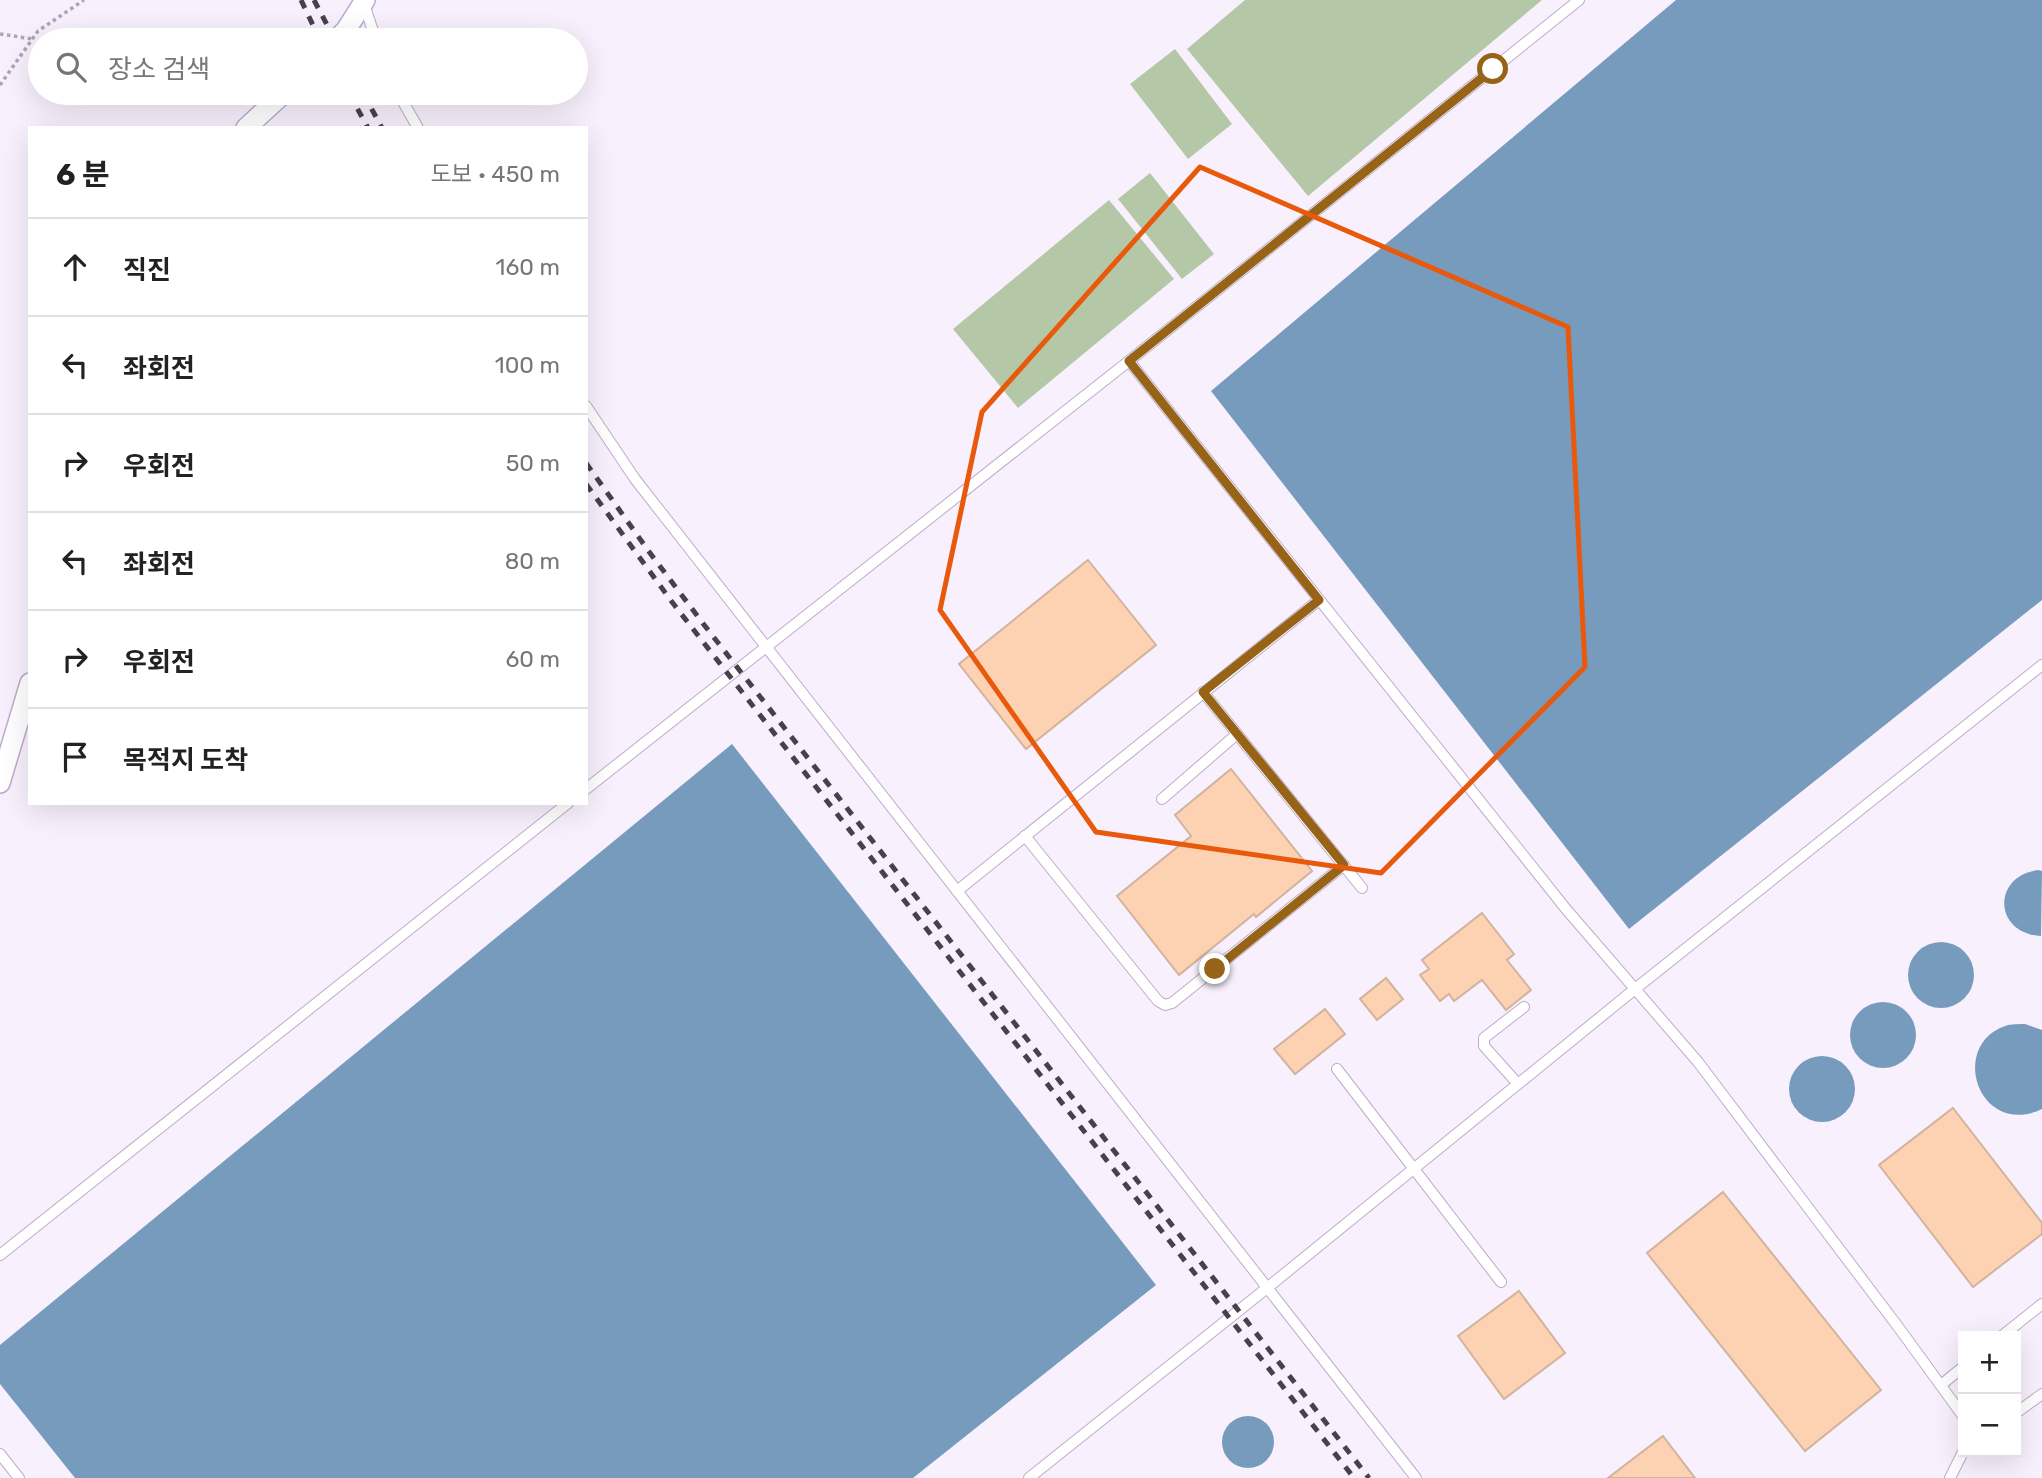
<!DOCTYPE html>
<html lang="ko">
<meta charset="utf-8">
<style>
:root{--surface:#fff;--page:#f6f6f6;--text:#222;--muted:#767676;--line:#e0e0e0}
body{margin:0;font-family:Rubik,"Noto Sans KR",sans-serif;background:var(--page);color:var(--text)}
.controls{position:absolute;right:21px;bottom:21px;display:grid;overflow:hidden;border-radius:0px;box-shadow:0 7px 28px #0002}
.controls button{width:63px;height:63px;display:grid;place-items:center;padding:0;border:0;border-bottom:2px solid var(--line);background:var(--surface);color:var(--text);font:35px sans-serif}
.stop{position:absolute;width:21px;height:21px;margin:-16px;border:5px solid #966317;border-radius:50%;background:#fff}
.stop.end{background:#966317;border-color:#fff;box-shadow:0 2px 7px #0008}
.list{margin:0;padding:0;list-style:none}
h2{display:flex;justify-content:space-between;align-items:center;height:91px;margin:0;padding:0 28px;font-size:30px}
h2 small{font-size:23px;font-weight:400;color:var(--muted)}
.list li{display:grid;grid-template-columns:46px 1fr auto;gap:21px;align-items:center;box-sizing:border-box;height:98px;padding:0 28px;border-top:2px solid var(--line)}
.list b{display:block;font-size:26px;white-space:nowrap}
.list em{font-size:23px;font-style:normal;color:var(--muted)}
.icon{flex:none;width:38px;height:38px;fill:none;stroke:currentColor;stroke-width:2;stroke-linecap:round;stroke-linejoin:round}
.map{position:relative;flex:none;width:2042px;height:1478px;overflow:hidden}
.search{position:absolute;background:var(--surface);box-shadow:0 7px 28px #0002;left:28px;top:28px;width:560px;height:77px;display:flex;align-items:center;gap:18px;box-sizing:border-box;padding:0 24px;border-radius:38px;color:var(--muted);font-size:26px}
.panel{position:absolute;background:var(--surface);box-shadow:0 7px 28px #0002;left:28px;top:126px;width:560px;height:679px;border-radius:0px}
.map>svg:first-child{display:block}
.green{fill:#b4c8a7}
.water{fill:#779bbc}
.building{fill:#fdd2b3;stroke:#d2b39d;stroke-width:2}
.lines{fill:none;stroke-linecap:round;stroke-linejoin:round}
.service-casing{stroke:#beacca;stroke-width:12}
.minor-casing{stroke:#beacca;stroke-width:22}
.path{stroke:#ada5b1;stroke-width:3.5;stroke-dasharray:3.5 3.5;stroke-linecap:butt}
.service{stroke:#fff;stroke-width:10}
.minor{stroke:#fff;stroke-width:19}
.rail{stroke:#48414c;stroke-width:5;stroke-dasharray:9 9;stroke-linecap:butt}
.route{stroke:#966317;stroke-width:9}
.marked{fill:none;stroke:#e8590c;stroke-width:5;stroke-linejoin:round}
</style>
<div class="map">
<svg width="2042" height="1478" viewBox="0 0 2042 1478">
<rect width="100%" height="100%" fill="#f8f0fd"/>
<g class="green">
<polygon points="1245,0 1542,0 1308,196 1187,49"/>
<polygon points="1175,49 1232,124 1188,159 1130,84"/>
<polygon points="1150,173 1214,254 1182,279 1118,199"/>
<polygon points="1109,200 1174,279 1018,408 953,329"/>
</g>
<g class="water">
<polygon points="1676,0 2042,0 2042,600 1629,929 1211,391"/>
<polygon points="732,744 1156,1285 913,1478 75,1478 0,1384 0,1345"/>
<path d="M2038,870L2042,871L2041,936C1993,933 1992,876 2038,870Z"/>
<circle cx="1941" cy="975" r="33"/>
<circle cx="1883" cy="1035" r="33"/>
<path d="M2025,1024L2042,1030V1109C1978,1139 1947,1043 2008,1025C2013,1024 2020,1024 2025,1024Z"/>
<circle cx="1822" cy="1089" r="33"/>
<circle cx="1248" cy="1442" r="26"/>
</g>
<g class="building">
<polygon points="1088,560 1156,645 1026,749 959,664"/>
<polygon points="1231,769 1312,871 1256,917 1254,914 1179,975 1117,896 1191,836 1175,815"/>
<polygon points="1482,913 1514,954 1507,960 1531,990 1506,1010 1482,980 1454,1001 1449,994 1440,1001 1420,975 1429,969 1422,960"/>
<polygon points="1386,978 1403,999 1377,1020 1360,999"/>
<polygon points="1325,1009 1345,1034 1295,1074 1274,1049"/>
<polygon points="1953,1108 2042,1223 2042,1234 1973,1287 1879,1165"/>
<polygon points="1723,1192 1881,1390 1805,1451 1647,1253"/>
<polygon points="1519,1291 1565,1353 1504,1399 1458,1336"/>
<polygon points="1663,1436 1695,1478 1608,1478"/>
</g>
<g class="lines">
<g class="service-casing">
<g id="service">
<polyline points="364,4 376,40"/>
<polyline points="398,93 418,128"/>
<polyline points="1129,361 1566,909 1698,1062 1899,1328 1963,1416"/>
<polyline points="586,406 635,479 1416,1478"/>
<polyline points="1203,692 1362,888"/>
<polyline points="586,789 1129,361 1579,0"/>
<polyline points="1162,799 1237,734"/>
<polyline points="1025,836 1158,1001 1165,1005 1172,1003 1344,865"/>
<polyline points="957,891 1319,600"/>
<polyline points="1337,1069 1501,1282"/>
<polyline points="1518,1084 1484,1046 1484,1038 1524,1007"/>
<polyline points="0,1255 568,803"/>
<polyline points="2002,1336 2042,1304"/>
<polyline points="1941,1385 1963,1367"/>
<polyline points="2016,1413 2042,1394"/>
<polyline points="0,1454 19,1478"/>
<polyline points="1029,1478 1267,1288 1635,989 2042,665"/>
<polyline points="1950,1478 1963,1452"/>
</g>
</g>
<g class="minor-casing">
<g id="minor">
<polyline points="336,40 346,30 365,0"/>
<polyline points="246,128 284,93"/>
<polyline points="0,783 30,683"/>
</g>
</g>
<g class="path">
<polyline points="0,34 33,39"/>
<polyline points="0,85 38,31 84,0"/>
</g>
<use href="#service" class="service"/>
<use href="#minor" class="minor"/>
<g class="rail">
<polyline points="301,0 320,40"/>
<polyline points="314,0 335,40"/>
<polyline points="349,93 368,128"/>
<polyline points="363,93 382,128"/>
<polyline points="586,463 650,553 705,626 1369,1478"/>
<polyline points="586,484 672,602 1354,1478"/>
</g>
</g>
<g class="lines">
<polyline class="route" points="1215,969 1344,865 1203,692 1319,600 1129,361 1493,69"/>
</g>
<path class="marked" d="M1200,167L1568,327L1585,667L1381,873L1096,832L940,610L982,412Z"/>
</svg>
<div class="controls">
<button>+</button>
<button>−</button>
</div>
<div class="stop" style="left:1493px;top:69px"></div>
<div class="stop end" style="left:1215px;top:969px"></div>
<div class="search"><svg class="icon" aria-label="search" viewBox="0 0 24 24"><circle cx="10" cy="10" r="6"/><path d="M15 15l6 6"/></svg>장소 검색</div>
<section class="panel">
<h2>6 분<small>도보 · 450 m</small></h2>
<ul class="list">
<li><svg class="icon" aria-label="ahead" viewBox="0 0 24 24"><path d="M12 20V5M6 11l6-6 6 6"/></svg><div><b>직진</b></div><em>160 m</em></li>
<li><svg class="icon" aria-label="left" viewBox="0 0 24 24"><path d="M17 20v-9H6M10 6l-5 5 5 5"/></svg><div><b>좌회전</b></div><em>100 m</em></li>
<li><svg class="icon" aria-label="right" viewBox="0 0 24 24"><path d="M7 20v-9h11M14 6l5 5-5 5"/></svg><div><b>우회전</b></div><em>50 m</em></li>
<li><svg class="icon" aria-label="left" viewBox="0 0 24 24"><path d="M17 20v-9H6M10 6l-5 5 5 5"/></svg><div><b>좌회전</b></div><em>80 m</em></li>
<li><svg class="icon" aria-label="right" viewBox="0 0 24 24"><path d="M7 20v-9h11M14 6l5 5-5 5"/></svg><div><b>우회전</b></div><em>60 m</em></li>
<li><svg class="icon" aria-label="arrive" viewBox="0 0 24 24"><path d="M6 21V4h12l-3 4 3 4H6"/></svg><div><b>목적지 도착</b></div></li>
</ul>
</section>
</div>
